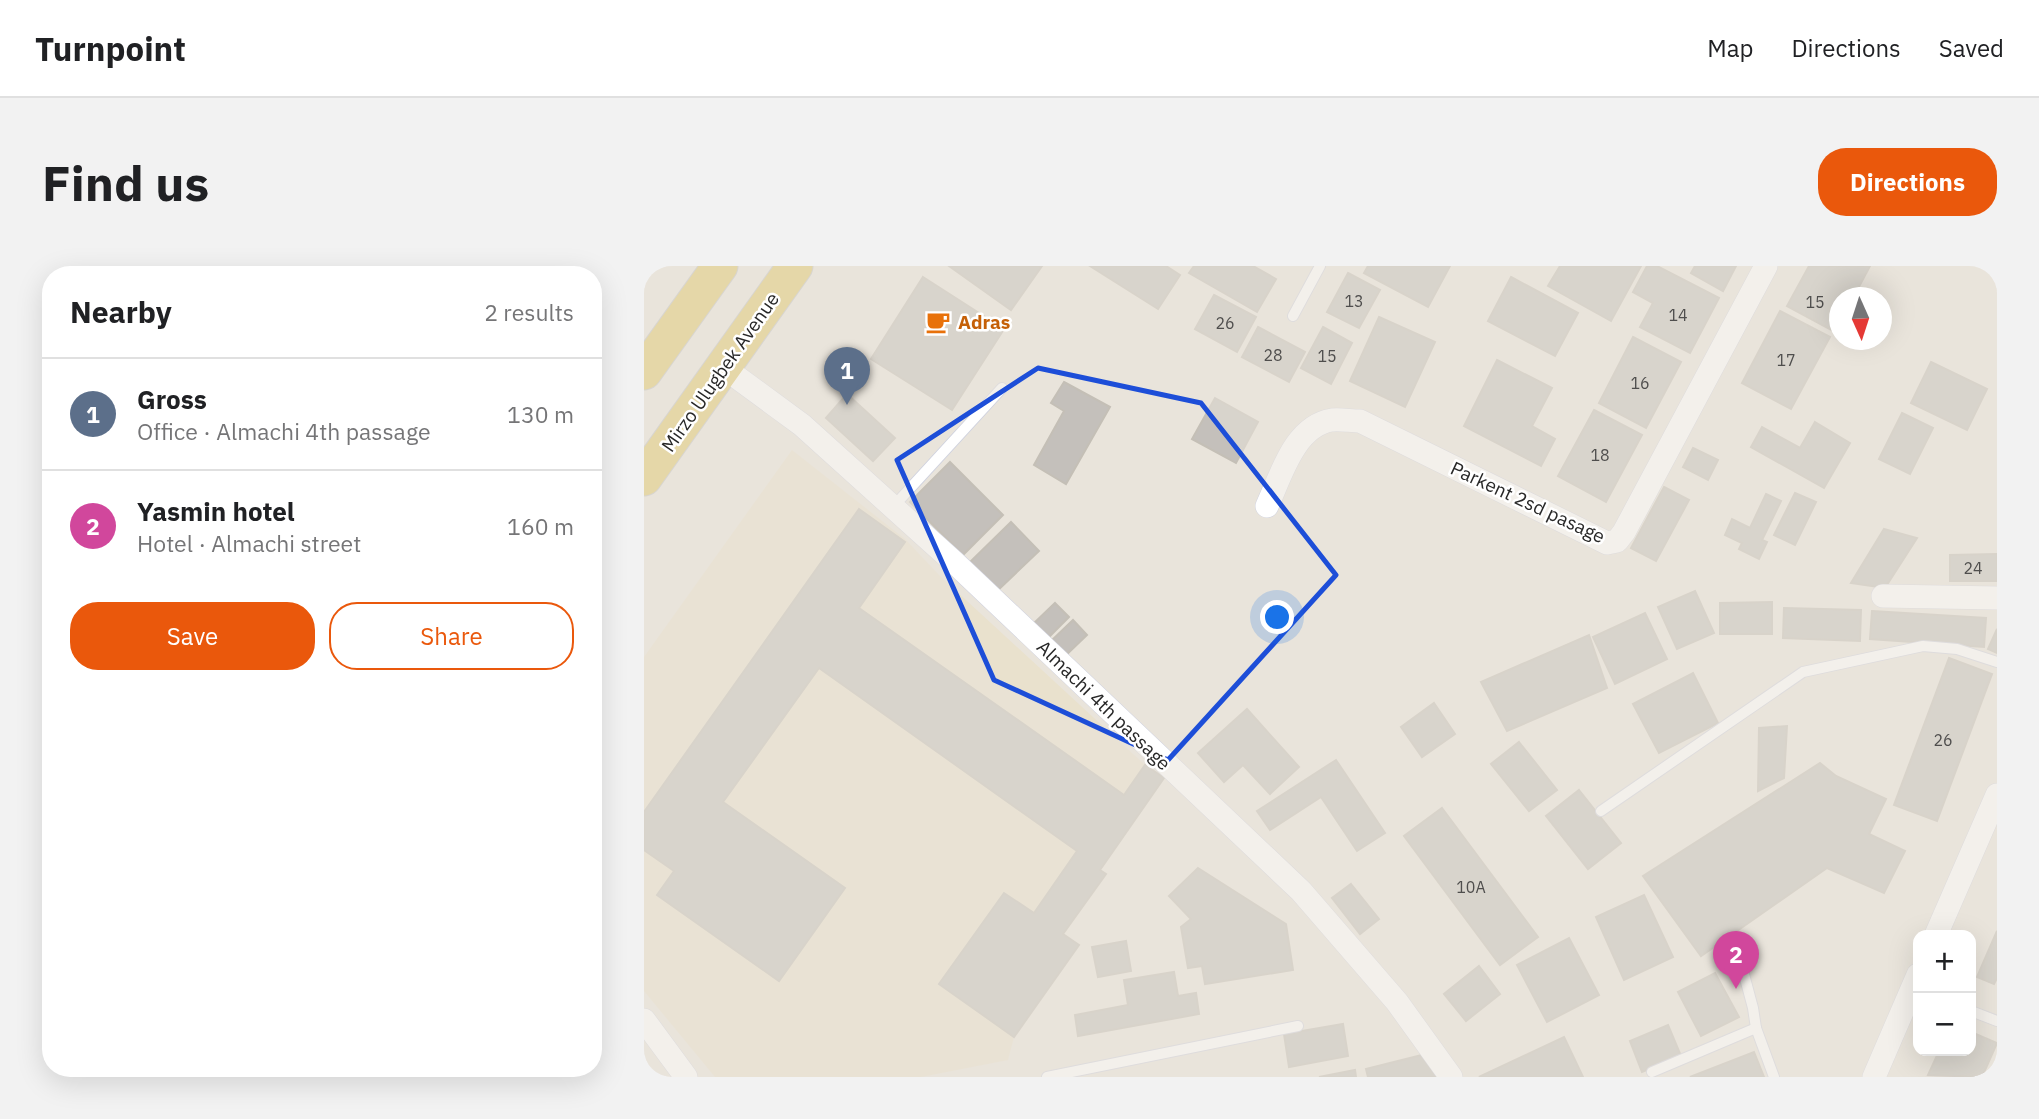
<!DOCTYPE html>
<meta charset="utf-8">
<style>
:root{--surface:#fff;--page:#f2f2f2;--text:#202124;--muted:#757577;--line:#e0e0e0;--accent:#ea580c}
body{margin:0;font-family:"IBM Plex Sans",sans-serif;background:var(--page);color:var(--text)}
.controls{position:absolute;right:21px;bottom:21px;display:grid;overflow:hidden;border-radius:14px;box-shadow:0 7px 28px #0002}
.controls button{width:63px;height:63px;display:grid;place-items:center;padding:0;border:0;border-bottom:2px solid var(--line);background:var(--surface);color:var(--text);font:35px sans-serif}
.compass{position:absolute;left:1185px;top:21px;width:63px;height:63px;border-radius:50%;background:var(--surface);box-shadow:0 7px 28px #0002;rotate:177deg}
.you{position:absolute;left:634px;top:352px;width:24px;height:24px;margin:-18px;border:5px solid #fff;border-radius:50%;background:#1a73e8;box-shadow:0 0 0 10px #1a73e833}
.badge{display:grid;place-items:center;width:46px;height:46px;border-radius:50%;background:var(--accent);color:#fff;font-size:23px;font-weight:700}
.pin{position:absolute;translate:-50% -58px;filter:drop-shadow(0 2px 4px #0008)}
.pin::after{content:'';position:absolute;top:37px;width:24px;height:21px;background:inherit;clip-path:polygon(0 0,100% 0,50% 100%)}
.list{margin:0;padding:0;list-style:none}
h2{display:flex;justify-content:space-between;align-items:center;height:91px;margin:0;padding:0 28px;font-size:30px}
h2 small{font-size:23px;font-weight:400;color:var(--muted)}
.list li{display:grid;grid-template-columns:46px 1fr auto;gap:21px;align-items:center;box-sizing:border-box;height:112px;padding:0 28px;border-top:2px solid var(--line)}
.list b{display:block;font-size:26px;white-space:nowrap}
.list p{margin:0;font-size:23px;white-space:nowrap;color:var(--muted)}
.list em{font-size:23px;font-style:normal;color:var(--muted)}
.actions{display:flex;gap:14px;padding:21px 28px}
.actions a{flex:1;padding:16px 0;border:2px solid var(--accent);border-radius:28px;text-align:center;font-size:24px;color:var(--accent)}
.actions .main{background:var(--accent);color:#fff}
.map{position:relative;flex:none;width:1353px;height:811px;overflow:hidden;border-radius:28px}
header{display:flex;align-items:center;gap:42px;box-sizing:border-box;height:98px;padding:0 35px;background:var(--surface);border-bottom:2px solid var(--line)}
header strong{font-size:33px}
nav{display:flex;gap:38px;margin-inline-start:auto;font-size:24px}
.intro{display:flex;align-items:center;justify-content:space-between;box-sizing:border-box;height:168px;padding:0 42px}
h1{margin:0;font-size:49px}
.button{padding:18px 32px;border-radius:28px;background:var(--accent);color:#fff;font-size:24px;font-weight:700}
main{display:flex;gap:42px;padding:0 42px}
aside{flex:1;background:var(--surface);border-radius:28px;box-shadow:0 7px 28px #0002}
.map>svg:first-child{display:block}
.education{fill:#e9e1cd}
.building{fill:#c4c0bb;stroke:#c4bfb6;stroke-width:2}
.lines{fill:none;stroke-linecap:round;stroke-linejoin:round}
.lane-casing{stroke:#d1d3df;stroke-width:12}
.street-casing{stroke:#d1d3df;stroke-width:24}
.primary-casing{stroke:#c3c3c3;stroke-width:37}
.lane{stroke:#fff;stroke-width:10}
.street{stroke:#fff;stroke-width:23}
.primary{stroke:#dfc86a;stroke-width:35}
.marked{fill:none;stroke:#1d4ed8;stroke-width:5;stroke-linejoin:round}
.labels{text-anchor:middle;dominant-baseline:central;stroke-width:5;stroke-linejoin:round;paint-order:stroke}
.number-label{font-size:16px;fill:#4f4e4d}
.food-label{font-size:19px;font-weight:bold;fill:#c56008;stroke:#fff;text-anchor:start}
.street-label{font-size:19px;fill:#282828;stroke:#fff}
</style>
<header>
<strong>Turnpoint</strong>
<nav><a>Map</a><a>Directions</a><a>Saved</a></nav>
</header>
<div class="intro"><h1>Find us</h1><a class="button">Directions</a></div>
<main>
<aside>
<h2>Nearby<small>2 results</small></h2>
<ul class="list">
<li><span class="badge" style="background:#5c6f8a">1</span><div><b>Gross</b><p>Office · Almachi 4th passage</p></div><em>130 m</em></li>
<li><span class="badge" style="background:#d1479c">2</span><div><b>Yasmin hotel</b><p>Hotel · Almachi street</p></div><em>160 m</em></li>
</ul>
<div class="actions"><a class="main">Save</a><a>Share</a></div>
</aside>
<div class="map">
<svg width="1353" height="811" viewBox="0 0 1353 811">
<rect width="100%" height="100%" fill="#e9e4db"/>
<polygon class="education" points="148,184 261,273 297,311 501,499 520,512 456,603 462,608 420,668 435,679 370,771 364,794 277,811 71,811 0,725 0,391"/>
<g class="building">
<polygon points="305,0 398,0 367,44"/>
<polygon points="446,0 522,0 536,9 514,43"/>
<polygon points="550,0 609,0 632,13 613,46 545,7"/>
<polygon points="724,0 806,0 784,41 720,7"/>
<polygon points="916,0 997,0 967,55 904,20"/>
<polygon points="1003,0 1013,0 1075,32 1046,87 996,61 1009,37 989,26"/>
<polygon points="1051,0 1092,0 1079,25 1047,7"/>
<polygon points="1165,0 1226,0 1209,32 1196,32 1196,58 1191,66 1143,40"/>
<polygon points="704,7 736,24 715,62 683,46"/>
<polygon points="279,11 360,63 308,144 227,93"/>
<polygon points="867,11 934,47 911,90 844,55"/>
<polygon points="570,29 612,51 593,86 551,63"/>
<polygon points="1136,45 1186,71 1147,143 1098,117"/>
<polygon points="735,51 791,76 761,141 706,115"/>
<polygon points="614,61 661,86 645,116 598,91"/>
<polygon points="679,61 708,77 687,118 657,102"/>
<polygon points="989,71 1037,96 1002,162 955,137"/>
<polygon points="853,94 908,122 888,160 911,173 897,200 820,160"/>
<polygon points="1287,96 1343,123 1323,164 1267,137"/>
<polygon points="420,116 466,141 422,218 390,199 420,145 407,137"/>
<polygon points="203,128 251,172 229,195 182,152"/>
<polygon points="571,132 614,156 592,197 548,173"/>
<polygon points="950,144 998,169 962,236 914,210"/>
<polygon points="1258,147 1289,162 1266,208 1235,193"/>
<polygon points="1171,156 1206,177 1180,222 1107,181 1118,161 1156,182"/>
<polygon points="1049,182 1074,194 1064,214 1039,201"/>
<polygon points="306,196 359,249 319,289 266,236"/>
<polygon points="1020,221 1045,234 1012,295 987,282"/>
<polygon points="1151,227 1172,236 1151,279 1130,269"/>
<polygon points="1122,228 1137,235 1118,274 1123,276 1115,293 1095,283 1098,277 1081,269 1088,253 1106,262"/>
<polygon points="215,243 261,276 215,342 480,529 501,499 520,512 456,604 462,608 419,668 435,679 370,771 295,718 360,627 390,647 433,585 175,402 79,536 201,622 135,715 13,629 30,605 0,584 0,546"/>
<polygon points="367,256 395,285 353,325 325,297"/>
<polygon points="1240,263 1273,272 1241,322 1207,317"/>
<polygon points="1353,288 1353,315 1306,315 1306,289"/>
<polygon points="1051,325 1070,367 1033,383 1014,341"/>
<polygon points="1128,336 1128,368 1076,368 1076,337"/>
<polygon points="411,337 425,351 402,374 388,359"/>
<polygon points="1140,342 1217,344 1216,375 1139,372"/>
<polygon points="1228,345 1342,352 1340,381 1226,373"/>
<polygon points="1001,347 1023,393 971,418 949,371"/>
<polygon points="429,354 443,369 420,391 406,376"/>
<polygon points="1353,363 1353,387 1344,383"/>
<polygon points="945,369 963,422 863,465 837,416"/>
<polygon points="1305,392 1348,408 1293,555 1250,539"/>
<polygon points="1049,407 1074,457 1015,487 989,438"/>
<polygon points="790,437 811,468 778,491 757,461"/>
<polygon points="603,443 655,501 626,528 599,499 580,516 554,487"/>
<polygon points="1143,460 1140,512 1114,525 1115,462"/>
<polygon points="875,476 913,524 885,545 847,498"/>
<polygon points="692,494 741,567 713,585 677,531 626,564 613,545"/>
<polygon points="1176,497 1192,510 1242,533 1225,568 1261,585 1240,627 1183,602 1057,690 999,610"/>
<polygon points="935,524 977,577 944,603 902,550"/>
<polygon points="798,542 894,671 856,699 760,570"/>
<polygon points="554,602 642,658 649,704 561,718 558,700 544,702 537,661 547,653 525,630"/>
<polygon points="707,618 735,653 716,668 688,632"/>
<polygon points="1000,629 1029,691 980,714 952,651"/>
<polygon points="1353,665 1353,712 1350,718 1333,711"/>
<polygon points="925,672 955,729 903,756 873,699"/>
<polygon points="482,675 487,705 454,711 448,681"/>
<polygon points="835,700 856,728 822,755 800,728"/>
<polygon points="530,706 534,730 552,727 555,748 434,770 431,749 484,739 480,714"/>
<polygon points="1071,707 1095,751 1057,770 1034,726"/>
<polygon points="699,758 704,790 645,801 640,768"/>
<polygon points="1024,759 1037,790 998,806 986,775"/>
<polygon points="1327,766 1353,777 1338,811 1284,809 1295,785 1327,785"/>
<polygon points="920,771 939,811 835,811"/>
<polygon points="1110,786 1120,811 1046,811"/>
<polygon points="782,788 794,811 724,811 722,803"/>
<polygon points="711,804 712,811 675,811"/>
</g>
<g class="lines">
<g class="lane-casing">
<g id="lane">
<polyline points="649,50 676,0"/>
<polyline points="249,241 358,122"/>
<polyline points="957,545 1159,406 1279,380 1313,383 1353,396"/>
<polyline points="1094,686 1109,742 1112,762"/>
<polyline points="1327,745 1353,755"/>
<polyline points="1008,806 1112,762 1130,811"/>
<polyline points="403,811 654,760"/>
</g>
</g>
<g class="street-casing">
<g id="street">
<polyline points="79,101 158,159 311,297 657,625 753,736 807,811"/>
<path d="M623,240C637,210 650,160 688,154C696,153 707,155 716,155L963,277L973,275L980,266L1122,0"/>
<polyline points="1239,330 1353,332"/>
<polyline points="1292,669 1353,529"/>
<polyline points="0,754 42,811"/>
<polyline points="1230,811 1274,709"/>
</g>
</g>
<g class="primary-casing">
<g id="primary">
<polyline points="0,106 76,0"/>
<polyline points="0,212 151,0"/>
</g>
</g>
<use href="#lane" class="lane"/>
<use href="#street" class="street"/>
<use href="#primary" class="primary"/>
</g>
<path d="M0 0H1353V811H0ZM394,102L557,137L692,309L524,494L350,414L253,194Z" fill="#e9e4db" fill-opacity=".55" fill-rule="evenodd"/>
<path class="marked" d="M394,102L557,137L692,309L524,494L350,414L253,194Z"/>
<defs>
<g id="cafe-bare" transform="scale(1.89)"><path d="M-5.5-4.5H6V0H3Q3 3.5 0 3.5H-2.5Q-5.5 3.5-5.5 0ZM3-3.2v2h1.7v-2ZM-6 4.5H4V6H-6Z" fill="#e8710a" stroke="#fff" stroke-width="2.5" paint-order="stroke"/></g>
</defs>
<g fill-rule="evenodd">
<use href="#cafe-bare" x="294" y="56"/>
</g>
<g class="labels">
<g class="number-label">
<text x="710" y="35">13</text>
<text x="1171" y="36">15</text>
<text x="1034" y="49">14</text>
<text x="581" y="57">26</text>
<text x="629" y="89">28</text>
<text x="683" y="90">15</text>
<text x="1142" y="94">17</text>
<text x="996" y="117">16</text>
<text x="956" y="189">18</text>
<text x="1329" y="302">24</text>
<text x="1299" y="474">26</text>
<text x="827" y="621">10А</text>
</g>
<g class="food-label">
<text x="314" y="56">Adras</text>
</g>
<g class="street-label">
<text transform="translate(76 106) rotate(-55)">Mirzo Ulugbek Avenue</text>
<text transform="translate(884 236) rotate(25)">Parkent 2sd pasage</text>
<text transform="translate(460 439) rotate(44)">Almachi 4th passage</text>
</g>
</g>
</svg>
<div class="controls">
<button>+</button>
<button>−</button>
</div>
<svg class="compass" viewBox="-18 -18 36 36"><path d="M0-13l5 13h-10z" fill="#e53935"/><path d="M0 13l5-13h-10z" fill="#757577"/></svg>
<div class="you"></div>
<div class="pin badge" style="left:203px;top:139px;background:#5c6f8a">1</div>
<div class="pin badge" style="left:1092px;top:723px;background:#d1479c">2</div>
</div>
</main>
